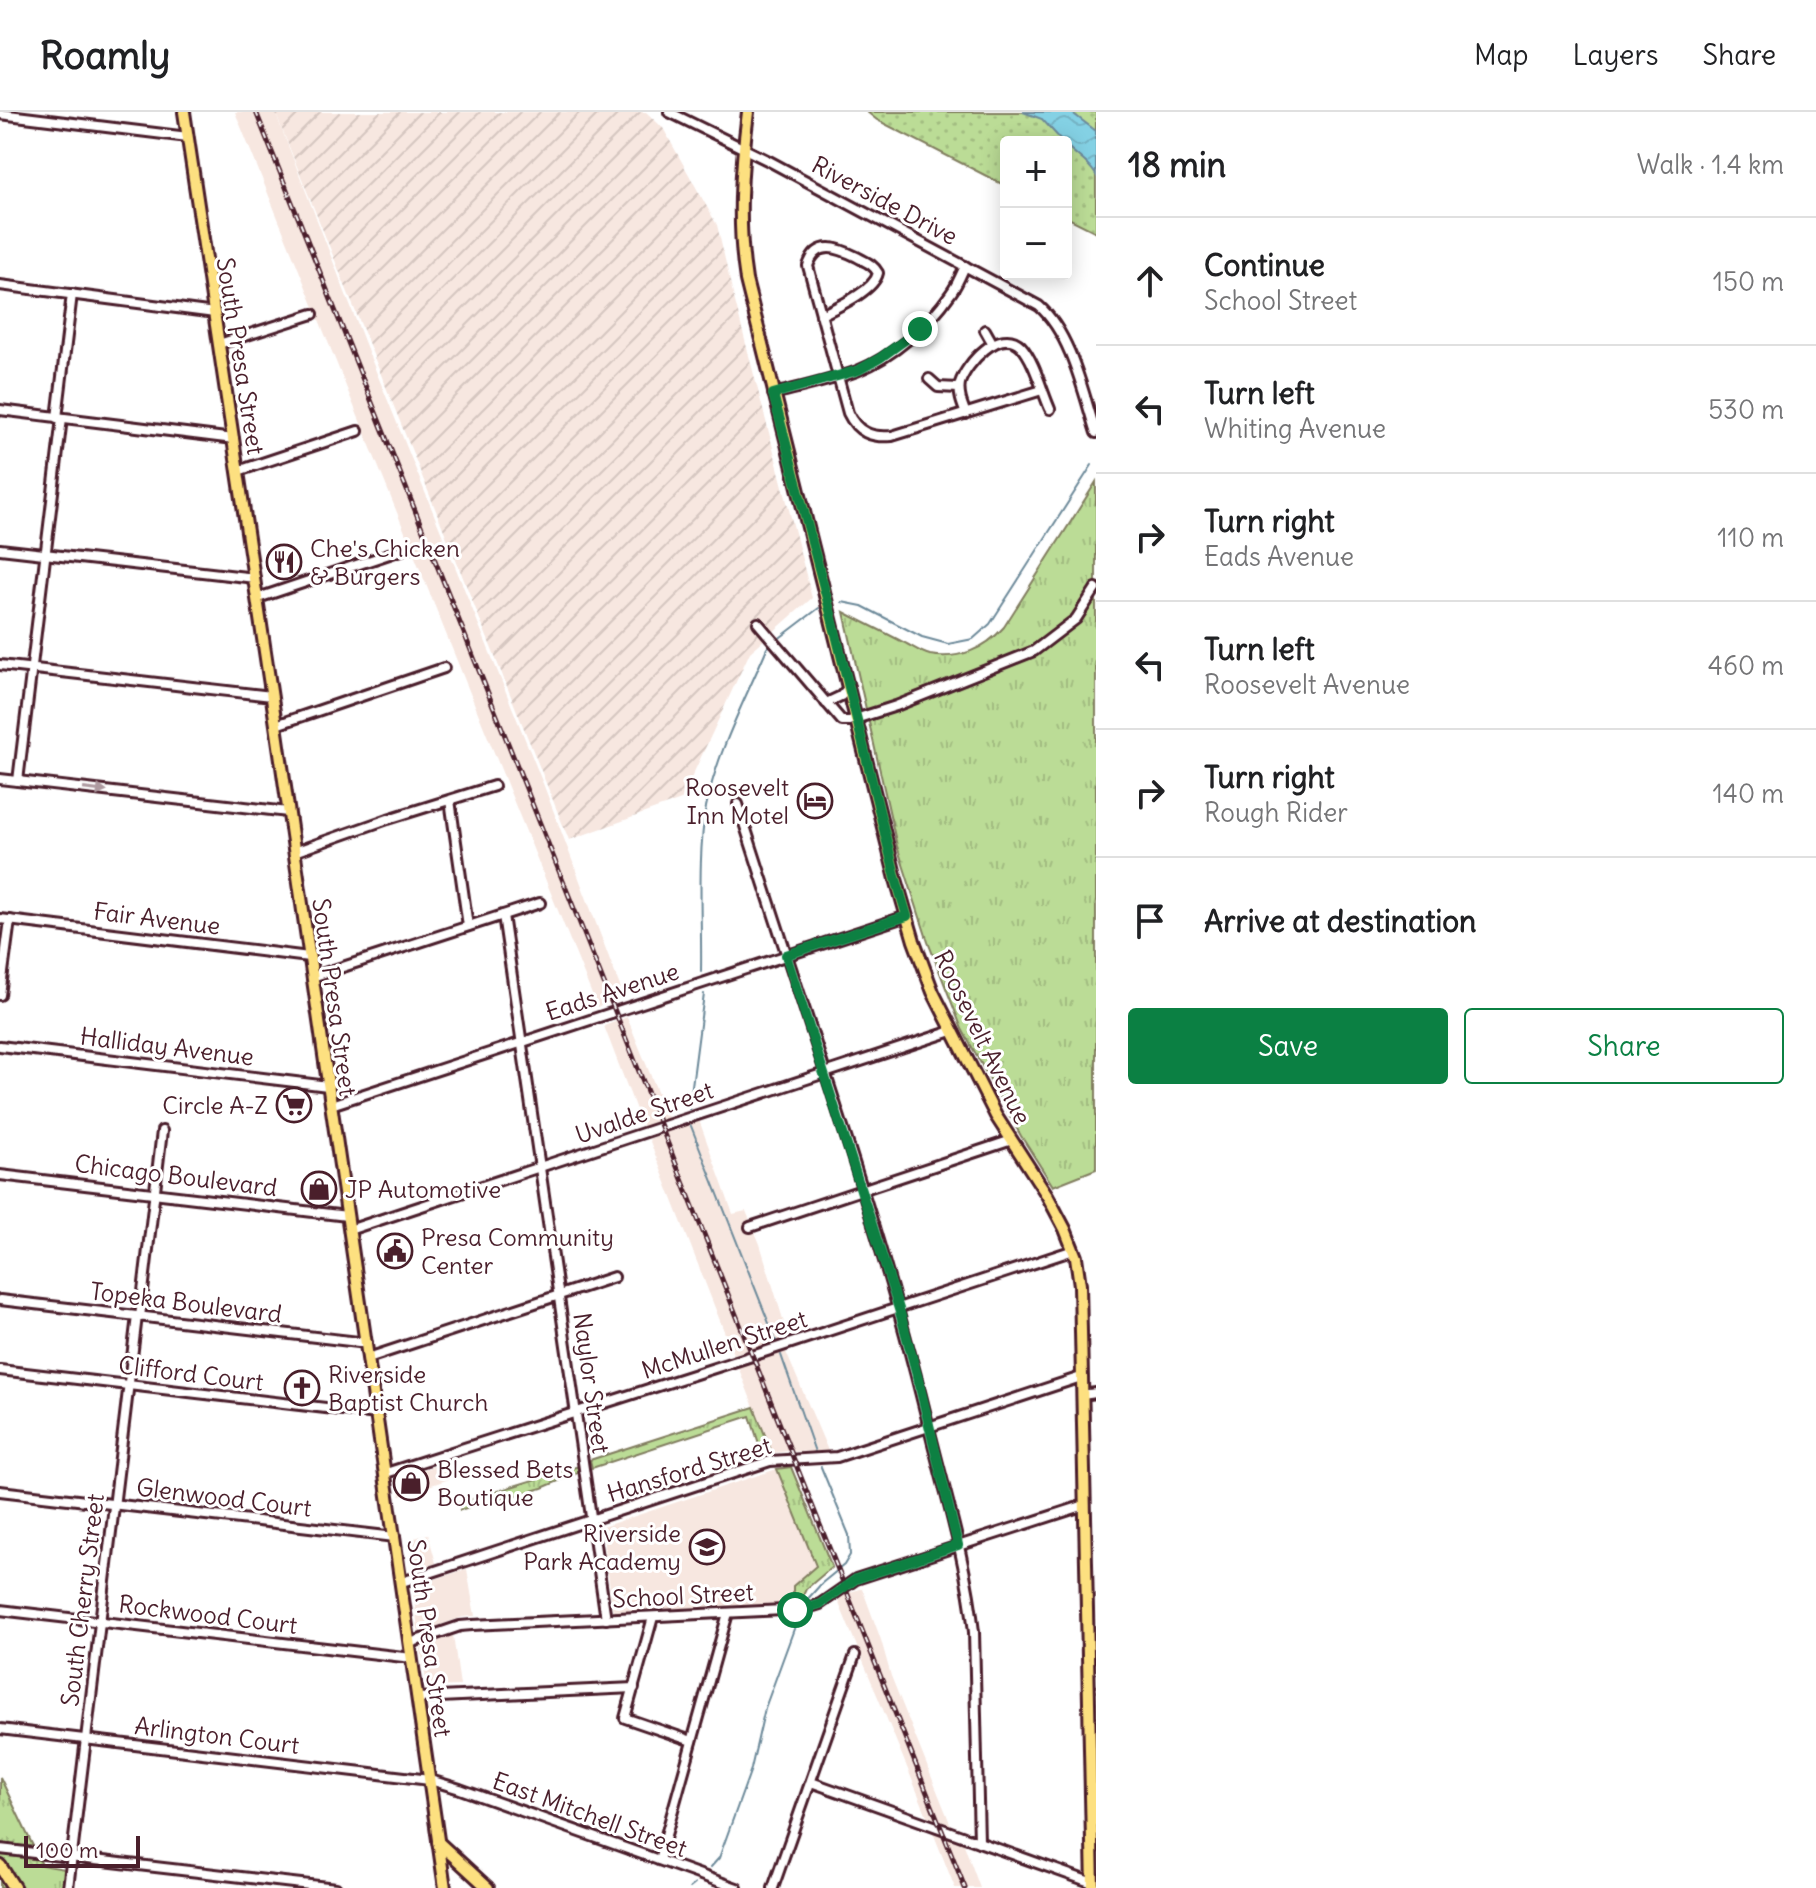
<!DOCTYPE html>
<meta charset="utf-8">
<style>
:root{--surface:#fff;--page:#f2f2f2;--text:#202124;--muted:#757577;--line:#e0e0e0;--accent:#0b8043}
body{margin:0;font-family:Delius,sans-serif;background:var(--page);color:var(--text)}
.controls{position:absolute;right:24px;top:24px;display:grid;overflow:hidden;border-radius:8px;box-shadow:0 4px 20px #0003}
.controls button{width:72px;height:72px;display:grid;place-items:center;padding:0;border:0;border-bottom:2px solid var(--line);background:var(--surface);color:var(--text);font:40px sans-serif}
.scale{position:absolute;left:24px;bottom:20px;width:116px;box-sizing:border-box;padding-left:8px;border:4px solid #4a1f2b;border-top:0;font-size:22px;line-height:28px;white-space:nowrap;color:#4a1f2b;-webkit-text-stroke:6px #fff;paint-order:stroke}
.stop{position:absolute;width:24px;height:24px;margin:-18px;border:6px solid #0b8043;border-radius:50%;background:#fff}
.stop.end{background:#0b8043;border-color:#fff;box-shadow:0 2px 8px #0008}
.list{margin:0;padding:0;list-style:none}
h2{display:flex;justify-content:space-between;align-items:center;height:104px;margin:0;padding:0 32px;font-size:34px}
h2 small{font-size:26px;font-weight:400;color:var(--muted)}
.list li{display:grid;grid-template-columns:52px 1fr auto;gap:24px;align-items:center;box-sizing:border-box;height:128px;padding:0 32px;border-top:2px solid var(--line)}
.list b{display:block;font-size:30px;white-space:nowrap}
.list p{margin:0;font-size:26px;white-space:nowrap;color:var(--muted)}
.list em{font-size:26px;font-style:normal;color:var(--muted)}
.actions{display:flex;gap:16px;padding:24px 32px}
.actions a{flex:1;padding:18px 0;border:2px solid var(--accent);border-radius:8px;text-align:center;font-size:28px;color:var(--accent)}
.actions .main{background:var(--accent);color:#fff}
.icon{flex:none;width:44px;height:44px;fill:none;stroke:currentColor;stroke-width:2;stroke-linecap:round;stroke-linejoin:round}
.map{position:relative;flex:none;width:1096px;height:1776px;overflow:hidden}
header{display:flex;align-items:center;gap:48px;box-sizing:border-box;height:112px;padding:0 40px;background:var(--surface);border-bottom:2px solid var(--line)}
header strong{font-size:38px}
nav{display:flex;gap:44px;margin-inline-start:auto;font-size:28px}
main{display:flex}
aside{flex:1;background:var(--surface)}
.map>svg:first-child{display:block}
.built{fill:#f7e7e0}
.industrial{fill:url(#industrial-furrows)}
.grass{fill:url(#grass-tufts);stroke:#827e60;stroke-width:2}
.park{fill:url(#park-dots);stroke:#827e60;stroke-width:2}
.water{fill:url(#water-waves);stroke:#6d8a9a;stroke-width:2}
.lines{fill:none;stroke-linecap:round;stroke-linejoin:round}
.stream{stroke:#6d8a9a;stroke-width:2}
.minor-casing{stroke:#4a1f2b;stroke-width:14}
.major-casing{stroke:#4a1f2b;stroke-width:16}
.highway-casing{stroke:#4a1f2b;stroke-width:17}
.minor{stroke:#fff;stroke-width:8}
.major{stroke:#fde080;stroke-width:10}
.highway{stroke:#fde080;stroke-width:11}
.rail-casing{stroke:#4a1f2b;stroke-width:5}
.rail{stroke:#fff;stroke-width:2;stroke-dasharray:6;stroke-linecap:butt}
.oneway{fill:#ae9aa0}
.route{stroke:#0b8043;stroke-width:10}
.labels{text-anchor:middle;dominant-baseline:central;stroke-width:6;stroke-linejoin:round;paint-order:stroke}
.street-label{font-size:24px;fill:#4a1f2b;stroke:#fff}
.poi-label{font-size:24px;fill:#4a1f2b;stroke:#fff;text-anchor:start}
</style>
<header>
<strong>Roamly</strong>
<nav><a>Map</a><a>Layers</a><a>Share</a></nav>
</header>
<main>
<div class="map">
<svg width="1096" height="1776" viewBox="0 0 1096 1776">
<defs>
<pattern id="industrial-furrows" width="10" height="10" patternUnits="userSpaceOnUse" patternTransform="scale(2)"><rect width="10" height="10" fill="#f7e7e0"/><path d="M-1 1l2-2M0 10L10 0M9 11l2-2" fill="none" stroke="#d5c6c0"/></pattern>
<pattern id="grass-tufts" width="24" height="20" patternUnits="userSpaceOnUse" patternTransform="scale(2)"><rect width="24" height="20" fill="#bbdc96"/><path d="M3 7l-1-3M5 7V3M7 7l1-3M15 17l-1-3M17 17v-4M19 17l1-3" fill="none" stroke="#a2bc81"/></pattern>
<pattern id="park-dots" width="8" height="8" patternUnits="userSpaceOnUse" patternTransform="scale(2)"><rect width="8" height="8" fill="#bbdc96"/><path d="M2 2h.1M6 6h.1" fill="none" stroke="#a2bc81" stroke-width="1.8" stroke-linecap="round"/></pattern>
<pattern id="water-waves" width="16" height="10" patternUnits="userSpaceOnUse" patternTransform="scale(2)"><rect width="16" height="10" fill="#84d1e4"/><path d="M0 5q4-4 8 0t8 0" fill="none" stroke="#74b3c4"/></pattern>
</defs>
<rect width="100%" height="100%" fill="#fff"/>
<filter id="ink" filterUnits="userSpaceOnUse"><feTurbulence type="fractalNoise" baseFrequency=".0125" numOctaves="2"/><feDisplacementMap in="SourceGraphic" scale="16" xChannelSelector="R" yChannelSelector="G"/><feConvolveMatrix kernelMatrix="1 2 1 2 8 2 1 2 1" color-interpolation-filters="sRGB"/></filter>
<g filter="url(#ink)">
<g class="built">
<polygon points="235,0 275,0 369,242 544,674 624,885 597,895"/>
<polygon points="627,905 668,1006 643,1016 604,914"/>
<polygon points="699,1008 733,1102 746,1099 760,1132 789,1227 733,1242 649,1027"/>
<polygon points="786,1240 829,1341 790,1339 772,1341 737,1252 755,1250"/>
<polygon points="447,1350 449,1367 400,1384 399,1370 401,1365"/>
<polygon points="777,1357 817,1455 793,1474 793,1493 613,1500 602,1415"/>
<polygon points="428,1422 436,1451 417,1458 413,1456 408,1428"/>
<polygon points="467,1457 475,1504 463,1505 420,1520 418,1517 413,1478 414,1474"/>
<polygon points="862,1476 881,1528 891,1564 952,1716 928,1706 838,1489 848,1481"/>
<polygon points="453,1523 460,1574 427,1575 421,1537 424,1534"/>
<polygon points="932,1718 962,1727 980,1776 955,1776"/>
</g>
<polygon class="industrial" points="275,0 646,0 663,16 717,113 733,182 812,486 750,540 681,688 569,728"/>
<g class="grass">
<path d="M1096,370V1057L1053,1074L1021,1024L962,917L928,830L897,734L844,500C863,510 882,519 901,529C910,533 921,541 930,543C959,548 985,537 1004,515Z"/>
<polygon points="754,1295 772,1341 763,1344 750,1304 592,1356 590,1348"/>
<polygon points="579,1354 580,1360 542,1376 513,1384 498,1386 460,1398 459,1391"/>
<polygon points="791,1355 832,1455 806,1477 799,1492 793,1493 793,1474 816,1454 777,1357"/>
<polygon points="0,1665 42,1753 65,1757 64,1776 0,1776"/>
</g>
<polygon class="park" points="867,0 1096,0 1096,120 1066,105 1066,30 1006,30 1006,74 877,8"/>
<path class="water" d="M1023,0H1071L1096,19V63C1088,50 1076,44 1066,33V30H1063L1042,7Z"/>
<g class="lines">
<g class="stream">
<polyline points="842,490 862,494 922,525 948,532 973,527 990,512 1092,353"/>
<polyline points="777,528 819,496"/>
<path d="M701,860C702,809 697,745 706,695C717,640 745,588 767,536L772,532"/>
<polyline points="689,997 704,882"/>
<polyline points="691,1014 776,1229"/>
<polyline points="781,1243 815,1340"/>
<polyline points="805,1490 822,1471 844,1453 850,1443 849,1423 821,1355"/>
<polyline points="710,1756 719,1746 751,1657 765,1596 798,1506"/>
<polyline points="690,1776 695,1772"/>
</g>
<g class="minor-casing">
<g id="minor">
<path d="M669,0L769,49L1039,194C1071,222 1083,280 1096,321"/>
<polyline points="0,2 188,25"/>
<polyline points="0,173 215,201"/>
<path d="M821,203C837,195 874,179 878,161C873,152 866,150 857,145C839,136 817,127 808,154L848,301C857,320 871,326 892,324L1042,278"/>
<polyline points="985,218 993,232"/>
<polyline points="219,232 313,202"/>
<polyline points="929,267 938,275 959,276"/>
<path d="M773,282C801,275 830,269 857,259C893,245 929,213 951,181C957,173 961,163 965,154"/>
<polyline points="0,298 234,327"/>
<path d="M966,302C962,292 958,282 960,271C966,252 1000,213 1021,234C1034,248 1042,279 1050,297"/>
<polyline points="57,306 72,182"/>
<polyline points="238,359 358,319"/>
<polyline points="0,437 255,466"/>
<polyline points="258,486 410,435"/>
<polyline points="758,511 842,609 849,609 896,594 1034,539 1076,507 1096,476"/>
<polyline points="0,553 272,584"/>
<polyline points="826,591 841,584 849,575"/>
<polyline points="276,613 444,556"/>
<polyline points="0,667 288,700"/>
<polyline points="18,669 62,306"/>
<polyline points="450,688 468,814"/>
<path d="M738,692C804,902 880,1110 931,1324C947,1388 967,1454 974,1520L979,1730"/>
<polyline points="294,740 388,707 494,674"/>
<polyline points="503,803 606,1507"/>
<polyline points="0,807 309,845"/>
<polyline points="312,865 540,791"/>
<polyline points="0,883 10,808"/>
<polyline points="0,934 328,974"/>
<polyline points="331,993 907,804"/>
<polyline points="0,1063 347,1104"/>
<polyline points="750,1115 1012,1028"/>
<polyline points="349,1118 952,919"/>
<polyline points="0,1188 367,1231"/>
<polyline points="140,1205 162,1019"/>
<polyline points="368,1246 614,1165"/>
<polyline points="0,1258 377,1302"/>
<polyline points="1082,1283 1096,1281"/>
<polyline points="386,1361 752,1244 1074,1138"/>
<polyline points="0,1379 395,1425"/>
<polyline points="402,1470 770,1349 837,1345 1081,1265"/>
<polyline points="0,1498 412,1546"/>
<polyline points="653,1505 625,1606 692,1629"/>
<polyline points="410,1531 460,1514 472,1513 804,1497 820,1492 856,1467 1085,1393"/>
<polyline points="418,1586 634,1576"/>
<polyline points="0,1617 430,1668 460,1677 737,1776"/>
<polyline points="811,1670 1093,1771"/>
<polyline points="0,1737 336,1776"/>
<polyline points="659,1748 728,1501"/>
<polyline points="68,1776 137,1204"/>
<polyline points="773,1776 855,1543"/>
</g>
</g>
<g class="major-casing">
<g id="major">
<polyline points="184,0 276,613 445,1776"/>
<path d="M748,0C741,56 737,112 746,168L896,767L914,829L933,880L996,1004L1047,1083L1065,1117L1076,1145L1080,1173L1093,1776"/>
<polyline points="438,1730 488,1776"/>
</g>
</g>
<g class="highway-casing">
<polyline id="highway" points="0,1754 14,1776"/>
</g>
<use href="#minor" class="minor"/>
<use href="#major" class="major"/>
<use href="#highway" class="highway"/>
<g class="rail-casing">
<polyline id="rail" points="256,0 965,1776"/>
</g>
<use href="#rail" class="rail"/>
</g>
<defs><path id="oneway-solid" d="M-6-.8H1V-3.2L6.5 0L1 3.2V.8H-6Z" transform="scale(2)"/></defs>
<use class="oneway" href="#oneway-solid" transform="translate(95 678) rotate(7)"/>
</g>
<g class="lines" filter="url(#ink)">
<polyline class="route" points="795,1498 804,1497 820,1492 856,1467 958,1433 917,1263 899,1197 786,843 907,804 896,767 831,502 773,282 859,258 880,246 920,217"/>
</g>
<defs>
<g id="restaurant-ring" transform="scale(1.8)"><circle r="9.5" fill="#fff" stroke="#4a1f2b" stroke-width="1.5"/><path d="M-5-6h1v4h1v-4h1v4h1v-4h1v5L-1.5 .5V6h-2V.5L-5-1ZM5-6V6H3V1.5H1.5Q1.5-4 5-6Z" fill="#4a1f2b"/></g>
<g id="hotel-ring" transform="scale(1.8)"><circle r="9.5" fill="#fff" stroke="#4a1f2b" stroke-width="1.5"/><path d="M-6-4.5h1.5V1H6V5H4.5V3h-9V5H-6ZM-4 0a1.8 1.8 0 1 1 3.6 0ZM.5 0V-2.5h3Q6-2.5 6 0Z" fill="#4a1f2b"/></g>
<g id="supermarket-ring" transform="scale(1.8)"><circle r="9.5" fill="#fff" stroke="#4a1f2b" stroke-width="1.5"/><path d="M-6-5.5h2.5l.6 2H6L4.5 2H-2.5L-4.4-4H-6ZM-1.5 3.2a1.3 1.3 0 1 0 .1 0ZM3 3.2a1.3 1.3 0 1 0 .1 0Z" fill="#4a1f2b"/></g>
<g id="shop-ring" transform="scale(1.8)"><circle r="9.5" fill="#fff" stroke="#4a1f2b" stroke-width="1.5"/><path d="M-5-2.5h2.3a2.7 3.5 0 0 1 5.4 0H5L5.5 6h-11ZM-1.5-2.5h3a1.5 2.3 0 0 0-3 0Z" fill="#4a1f2b"/></g>
<g id="civic-ring" transform="scale(1.8)"><circle r="9.5" fill="#fff" stroke="#4a1f2b" stroke-width="1.5"/><path d="M-.6-6.5H3V-4.5H.6V-3L4-1V1h2V6H-6V1h2V-1L-.6-3ZM-1.2 2.5V6h2.4V2.5Z" fill="#4a1f2b"/></g>
<g id="church-ring" transform="scale(1.8)"><circle r="9.5" fill="#fff" stroke="#4a1f2b" stroke-width="1.5"/><path d="M-1.2-6h2.4v3.5h3.3v2.4h-3.3V6h-2.4V-.1h-3.3v-2.4h3.3Z" fill="#4a1f2b"/></g>
<g id="school-ring" transform="scale(1.8)"><circle r="9.5" fill="#fff" stroke="#4a1f2b" stroke-width="1.5"/><path d="M0-5L7-2L0 1L-7-2ZM-4 1L0 2.5L4 1V4Q0 6-4 4Z" fill="#4a1f2b"/></g>
</defs>
<g fill-rule="evenodd">
<use href="#restaurant-ring" x="284" y="450"/>
<use href="#hotel-ring" x="815" y="689"/>
<use href="#supermarket-ring" x="294" y="993"/>
<use href="#shop-ring" x="319" y="1077"/>
<use href="#civic-ring" x="395" y="1139"/>
<use href="#church-ring" x="302" y="1276"/>
<use href="#shop-ring" x="411" y="1371"/>
<use href="#school-ring" x="707" y="1435"/>
</g>
<g class="labels">
<g class="street-label">
<text transform="translate(885 88) rotate(28)">Riverside Drive</text>
<text transform="translate(241 244) rotate(81)">South Presa Street</text>
<text transform="translate(157 806) rotate(7)">Fair Avenue</text>
<text transform="translate(612 879) rotate(-18)">Eads Avenue</text>
<text transform="translate(335 885) rotate(82)">South Presa Street</text>
<text transform="translate(983 925) rotate(64)">Roosevelt Avenue</text>
<text transform="translate(167 934) rotate(7)">Halliday Avenue</text>
<text transform="translate(644 1000) rotate(-19)">Uvalde Street</text>
<text transform="translate(176 1063) rotate(7)">Chicago Boulevard</text>
<text transform="translate(186 1190) rotate(7)">Topeka Boulevard</text>
<text transform="translate(724 1232) rotate(-18)">McMullen Street</text>
<text transform="translate(191 1261) rotate(7)">Clifford Court</text>
<text transform="translate(592 1271) rotate(82)">Naylor Street</text>
<text transform="translate(689 1357) rotate(-17)">Hansford Street</text>
<text transform="translate(224 1385) rotate(7)">Glenwood Court</text>
<text transform="translate(683 1483) rotate(-3)">School Street</text>
<text transform="translate(82 1488) rotate(-83)">South Cherry Street</text>
<text transform="translate(208 1502) rotate(7)">Rockwood Court</text>
<text transform="translate(430 1526) rotate(82)">South Presa Street</text>
<text transform="translate(217 1623) rotate(7)">Arlington Court</text>
<text transform="translate(590 1702) rotate(20)">East Mitchell Street</text>
</g>
<g class="poi-label">
<text x="310" y="436">Che's Chicken<tspan x="310" dy="28">&amp; Burgers</tspan></text>
<text x="789" y="675" text-anchor="end">Roosevelt<tspan x="789" dy="28">Inn Motel</tspan></text>
<text x="268" y="993" text-anchor="end">Circle A-Z</text>
<text x="345" y="1077">JP Automotive</text>
<text x="421" y="1125">Presa Community<tspan x="421" dy="28">Center</tspan></text>
<text x="328" y="1262">Riverside<tspan x="328" dy="28">Baptist Church</tspan></text>
<text x="437" y="1357">Blessed Bets<tspan x="437" dy="28">Boutique</tspan></text>
<text x="681" y="1421" text-anchor="end">Riverside<tspan x="681" dy="28">Park Academy</tspan></text>
</g>
</g>
</svg>
<div class="controls">
<button>+</button>
<button>−</button>
</div>
<div class="scale">100 m</div>
<div class="stop" style="left:795px;top:1498px"></div>
<div class="stop end" style="left:920px;top:217px"></div>
</div>
<aside>
<h2>18 min<small>Walk · 1.4 km</small></h2>
<ul class="list">
<li><svg class="icon" aria-label="ahead" viewBox="0 0 24 24"><path d="M12 20V5M6 11l6-6 6 6"/></svg><div><b>Continue</b><p>School Street</p></div><em>150 m</em></li>
<li><svg class="icon" aria-label="left" viewBox="0 0 24 24"><path d="M17 20v-9H6M10 6l-5 5 5 5"/></svg><div><b>Turn left</b><p>Whiting Avenue</p></div><em>530 m</em></li>
<li><svg class="icon" aria-label="right" viewBox="0 0 24 24"><path d="M7 20v-9h11M14 6l5 5-5 5"/></svg><div><b>Turn right</b><p>Eads Avenue</p></div><em>110 m</em></li>
<li><svg class="icon" aria-label="left" viewBox="0 0 24 24"><path d="M17 20v-9H6M10 6l-5 5 5 5"/></svg><div><b>Turn left</b><p>Roosevelt Avenue</p></div><em>460 m</em></li>
<li><svg class="icon" aria-label="right" viewBox="0 0 24 24"><path d="M7 20v-9h11M14 6l5 5-5 5"/></svg><div><b>Turn right</b><p>Rough Rider</p></div><em>140 m</em></li>
<li><svg class="icon" aria-label="arrive" viewBox="0 0 24 24"><path d="M6 21V4h12l-3 4 3 4H6"/></svg><div><b>Arrive at destination</b></div></li>
</ul>
<div class="actions"><a class="main">Save</a><a>Share</a></div>
</aside>
</main>
